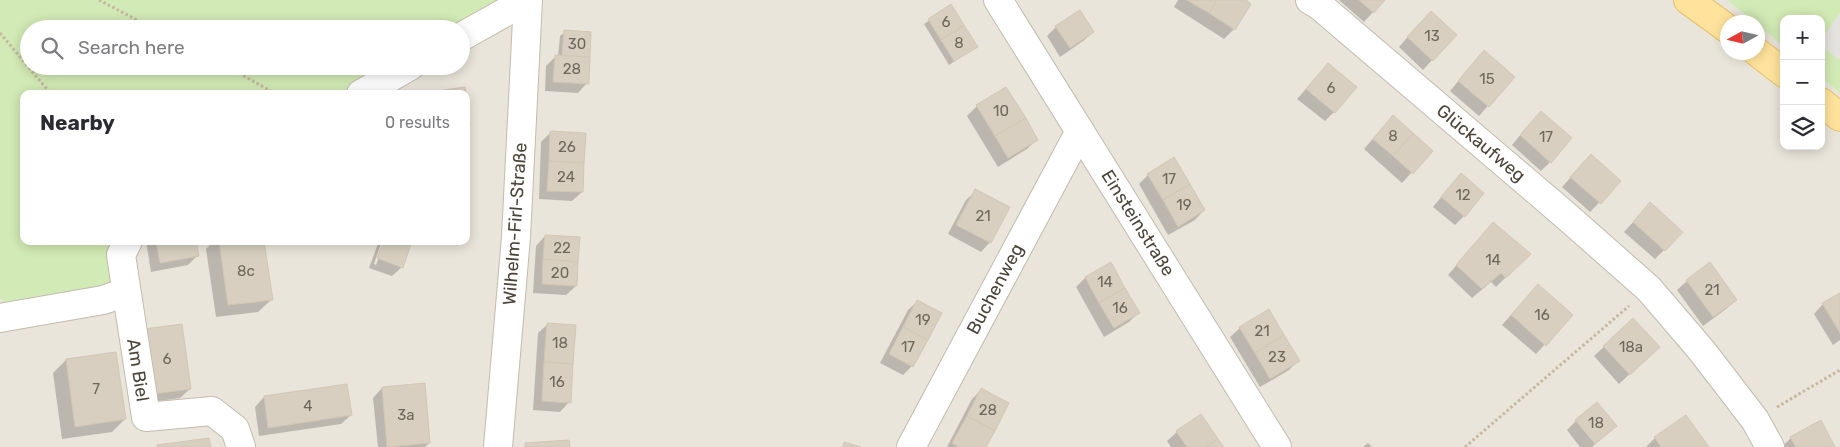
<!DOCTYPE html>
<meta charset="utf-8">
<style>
:root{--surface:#fff;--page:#f7f7f7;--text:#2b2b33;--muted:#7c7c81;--line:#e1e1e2}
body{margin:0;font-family:Rubik,sans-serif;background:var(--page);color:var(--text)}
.controls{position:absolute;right:15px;top:15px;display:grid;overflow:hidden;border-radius:10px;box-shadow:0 2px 12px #0003}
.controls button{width:45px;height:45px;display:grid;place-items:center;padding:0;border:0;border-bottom:1px solid var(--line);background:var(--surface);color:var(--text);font:25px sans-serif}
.compass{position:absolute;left:1720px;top:15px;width:45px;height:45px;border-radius:50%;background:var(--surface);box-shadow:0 2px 12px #0003;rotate:262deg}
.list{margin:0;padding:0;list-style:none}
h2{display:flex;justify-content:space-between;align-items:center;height:65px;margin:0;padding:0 20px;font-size:21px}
h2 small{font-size:16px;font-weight:400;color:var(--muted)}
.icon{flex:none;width:28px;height:28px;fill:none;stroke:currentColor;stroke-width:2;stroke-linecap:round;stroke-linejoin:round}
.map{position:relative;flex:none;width:1840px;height:447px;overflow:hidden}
.search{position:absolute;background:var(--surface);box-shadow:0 2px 12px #0003;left:20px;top:20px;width:450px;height:55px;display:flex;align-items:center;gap:12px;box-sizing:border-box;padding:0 18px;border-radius:28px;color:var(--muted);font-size:19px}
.panel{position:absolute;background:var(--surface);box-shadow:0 2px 12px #0003;left:20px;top:90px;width:450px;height:155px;border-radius:10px}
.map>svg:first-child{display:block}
.residential{fill:#eae5da}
.green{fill:#d2eab5}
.parking{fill:#e5e3e0}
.shadow{fill:#0003}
.building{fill:#d8cfc1;stroke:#d3c7b4}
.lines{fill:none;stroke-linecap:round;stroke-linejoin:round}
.minor-casing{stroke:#c2bbae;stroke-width:30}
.major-casing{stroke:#e6c16a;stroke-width:30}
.path{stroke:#c4b79f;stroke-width:3;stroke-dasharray:2.5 2.5;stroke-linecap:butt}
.minor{stroke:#fff;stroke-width:28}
.major{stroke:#ffe39c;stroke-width:28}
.labels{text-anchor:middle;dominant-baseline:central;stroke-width:4;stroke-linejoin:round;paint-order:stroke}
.number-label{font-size:15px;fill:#6e675b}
.street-label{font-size:18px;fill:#4b4439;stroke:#fff}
</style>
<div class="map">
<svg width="1840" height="447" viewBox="0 0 1840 447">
<rect width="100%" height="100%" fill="#f6f3ec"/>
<polygon class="residential" points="507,0 1727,0 1754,22 1728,22 1728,52 1758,52 1758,25 1784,47 1784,146 1821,146 1821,77 1840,93 1840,447 0,447 0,298 9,307 113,241 466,241 466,94 343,94 391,66 461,66 461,29"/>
<g class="green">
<polygon points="0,0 507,0 457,29 29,29 29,66 391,66 343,94 24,94 24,241 113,241 116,271 109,290 9,308 0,298"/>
<polygon points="1727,0 1840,0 1840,93 1821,77 1821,19 1784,19 1784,47 1758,25 1758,22 1754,22"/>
</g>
<polygon class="parking" points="1840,13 1840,60 1821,46 1821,40"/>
<g class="shadow">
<polygon points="1178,0 1243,0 1250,4 1234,29 1224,39 1174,7"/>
<polygon points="1339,0 1384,0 1364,22"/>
<polygon points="951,6 976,47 949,65 924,24"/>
<polygon points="1421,22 1455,35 1423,70 1399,47"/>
<polygon points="1056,27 1093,32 1083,41 1060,57 1047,36"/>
<polygon points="565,32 587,83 578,93 545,91 546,66 555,57 558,57 560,36"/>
<polygon points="1475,61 1513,77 1479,116 1450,91"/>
<polygon points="1328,64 1334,112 1325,121 1297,99"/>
<polygon points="1006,89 1037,139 1027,149 998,167 967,116 977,106"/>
<polygon points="1531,122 1550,162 1541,171 1512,145"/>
<polygon points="1384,126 1431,151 1402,183 1364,149"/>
<polygon points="551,132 582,192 572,201 539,199 541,142"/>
<polygon points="1582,165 1620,181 1590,212 1562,187"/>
<polygon points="1148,175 1204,210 1195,220 1168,235 1139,184"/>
<polygon points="1452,184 1464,216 1455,225 1433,207"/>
<polygon points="976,191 990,242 981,252 948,234 966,200"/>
<polygon points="1650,204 1664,250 1655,259 1624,232"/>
<polygon points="1484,233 1529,254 1496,287 1491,282 1472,298 1448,275"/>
<polygon points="545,236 576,286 566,295 533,293 536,246"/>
<polygon points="146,241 195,241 197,256 188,265 151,272"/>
<polygon points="214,241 263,241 271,300 258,312 216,317 206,249"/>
<polygon points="379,241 382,241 374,264 376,265 385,241 402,267 392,276 369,268"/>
<polygon points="1110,264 1138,313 1129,322 1104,337 1076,287 1085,278"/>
<polygon points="1687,281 1736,299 1726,309 1703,326 1677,290"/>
<polygon points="1840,294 1840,340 1833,345 1814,314 1823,304"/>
<polygon points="1529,295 1571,316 1536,354 1502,325"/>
<polygon points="918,301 912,366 903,375 880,363 908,310"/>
<polygon points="1633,320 1649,356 1619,384 1594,356"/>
<polygon points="548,324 569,402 560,412 533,410 538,333"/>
<polygon points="1240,328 1298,361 1289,370 1260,387 1230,337"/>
<polygon points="145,330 190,389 180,398 144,403"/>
<polygon points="115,353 125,419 112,432 62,439 53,373 66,360"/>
<polygon points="382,388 429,443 425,447 378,447 373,398"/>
<polygon points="981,390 984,447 947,447 972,399"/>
<polygon points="264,397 351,415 341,424 259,436 255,407"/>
<polygon points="1576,421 1615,426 1592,447 1580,447 1567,430"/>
<polygon points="1177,432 1222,447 1171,447 1167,441"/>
<polygon points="1655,438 1707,447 1646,447"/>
<polygon points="1791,438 1834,447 1782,447"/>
<polygon points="1368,443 1372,447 1363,447"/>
</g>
<g class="building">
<polygon points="1187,0 1217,0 1209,13"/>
<polygon points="1217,0 1246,0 1251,4 1235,30 1209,13"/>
<polygon points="1359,0 1385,0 1374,13"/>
<polygon points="951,4 964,25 941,40 928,19"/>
<polygon points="1080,10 1094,32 1070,48 1055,26"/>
<polygon points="1431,11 1457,35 1433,61 1407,37"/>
<polygon points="964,25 978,47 954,61 941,40"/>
<polygon points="564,30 591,32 590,57 562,56"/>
<polygon points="1484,50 1515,77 1489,107 1458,81"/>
<polygon points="555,55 590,57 589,84 553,82"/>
<polygon points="1328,63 1357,87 1335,113 1306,89"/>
<polygon points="465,87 466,94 416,94"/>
<polygon points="1006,87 1026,118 995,136 976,105"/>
<polygon points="466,94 470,124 466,125"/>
<polygon points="1541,111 1572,138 1551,163 1520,135"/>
<polygon points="1393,115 1413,133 1393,156 1373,139"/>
<polygon points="1026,118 1038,140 1008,158 995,136"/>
<polygon points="550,131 586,133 584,163 549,161"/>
<polygon points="1413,133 1433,151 1413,174 1393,156"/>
<polygon points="1591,154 1621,181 1601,204 1570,177"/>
<polygon points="1174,157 1190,184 1163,200 1147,174"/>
<polygon points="549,161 584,163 583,192 547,191"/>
<polygon points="1461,173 1484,193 1465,217 1441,197"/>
<polygon points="1190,184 1205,210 1178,227 1163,200"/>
<polygon points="975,189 1010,207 991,243 956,225"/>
<polygon points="1650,202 1683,232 1665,251 1633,222"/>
<polygon points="1493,222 1531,254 1506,278 1501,273 1482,289 1456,265"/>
<polygon points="545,235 580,237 578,262 543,259"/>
<polygon points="156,241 196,241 199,256 160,263"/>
<polygon points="219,241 264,241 273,300 228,305"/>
<polygon points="384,241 412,241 403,268 377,258"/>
<polygon points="543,259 578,262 577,286 542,284"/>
<polygon points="1111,262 1125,288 1099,303 1085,277"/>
<polygon points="1710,262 1737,300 1713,317 1686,280"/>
<polygon points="1538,284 1573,315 1546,346 1511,315"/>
<polygon points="1125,288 1140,313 1114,328 1099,303"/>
<polygon points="1840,293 1840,333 1822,303"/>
<polygon points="917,300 942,313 928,340 903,327"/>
<polygon points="1269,309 1284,335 1255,353 1239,327"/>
<polygon points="1633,318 1660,347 1630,375 1603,346"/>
<polygon points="547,323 576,325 573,364 544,362"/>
<polygon points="182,324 191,389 153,394 144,329"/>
<polygon points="903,327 928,340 913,367 889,354"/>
<polygon points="1284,335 1300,361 1270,379 1255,353"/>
<polygon points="116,352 126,419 75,427 66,359"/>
<polygon points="544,362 573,364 571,403 542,401"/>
<polygon points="425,383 430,443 387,447 382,387"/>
<polygon points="347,384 352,415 268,428 264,396"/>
<polygon points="981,388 1009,403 995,431 967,416"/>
<polygon points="1597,402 1617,426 1595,444 1575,420"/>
<polygon points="1201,414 1218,439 1206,447 1187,447 1176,431"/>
<polygon points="1686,415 1709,447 1661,447 1654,437"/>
<polygon points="967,416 995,431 986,447 959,447 952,443"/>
<polygon points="1821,420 1835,447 1796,447 1790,437"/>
<polygon points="209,438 211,447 157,447 157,445"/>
<polygon points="1218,439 1224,447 1206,447"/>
<polygon points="569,440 570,447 525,447 525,443"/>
<polygon points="844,442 861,447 843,447"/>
</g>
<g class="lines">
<g class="minor-casing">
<g id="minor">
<polyline points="998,0 1277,447"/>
<polyline points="1310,0 1320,6 1564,214 1649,289 1702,351 1755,420 1770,447"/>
<polyline points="461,37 527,0"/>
<polyline points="361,94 410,66"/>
<polyline points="128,241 121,255 146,417 212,411 235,429 241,447"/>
<polyline points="0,318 103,300 126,292"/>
<polyline points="498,447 516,237 528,0"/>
<polyline points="911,447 1080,131"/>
</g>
</g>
<g class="major-casing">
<g id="major">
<polyline points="1688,0 1728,29"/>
<polyline points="1757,52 1784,73"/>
<polyline points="1821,102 1840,117"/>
</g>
</g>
<g class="path">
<polyline points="99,0 154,29"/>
<polyline points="0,33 51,94"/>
<polyline points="226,66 276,94"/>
<polyline points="1777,407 1840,370"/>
<polyline points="1465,447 1629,306"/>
</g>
<use href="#minor" class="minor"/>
<use href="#major" class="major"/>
</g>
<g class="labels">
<g class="number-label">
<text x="946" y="22">6</text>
<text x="1432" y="36">13</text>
<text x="959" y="43">8</text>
<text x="577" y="44">30</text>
<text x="572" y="69">28</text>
<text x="1487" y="79">15</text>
<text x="1331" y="88">6</text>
<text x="1001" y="111">10</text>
<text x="1393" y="136">8</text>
<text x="1546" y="137">17</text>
<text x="567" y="147">26</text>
<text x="566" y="177">24</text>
<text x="1169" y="179">17</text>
<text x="1463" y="195">12</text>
<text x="1184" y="205">19</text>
<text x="983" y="216">21</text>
<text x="562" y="248">22</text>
<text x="1493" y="260">14</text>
<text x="246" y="271">8c</text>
<text x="560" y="273">20</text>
<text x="1105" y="282">14</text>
<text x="1712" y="290">21</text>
<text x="1120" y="308">16</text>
<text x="1542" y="315">16</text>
<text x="923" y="320">19</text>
<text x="1262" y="331">21</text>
<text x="560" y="343">18</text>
<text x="908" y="347">17</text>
<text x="1631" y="347">18a</text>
<text x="1277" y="357">23</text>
<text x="167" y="359">6</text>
<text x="557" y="382">16</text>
<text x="96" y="389">7</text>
<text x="308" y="406">4</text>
<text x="988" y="410">28</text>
<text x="406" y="415">3a</text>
<text x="1596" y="423">18</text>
</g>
<g class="street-label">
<text transform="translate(1481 143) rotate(40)">Glückaufweg</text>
<text transform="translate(1138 223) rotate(58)">Einsteinstraße</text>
<text transform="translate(515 224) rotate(-86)">Wilhelm-Firl-Straße</text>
<text transform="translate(995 289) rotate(-62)">Buchenweg</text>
<text transform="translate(138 370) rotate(81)">Am Biel</text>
</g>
</g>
</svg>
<div class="controls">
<button>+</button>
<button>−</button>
<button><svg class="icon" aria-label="layers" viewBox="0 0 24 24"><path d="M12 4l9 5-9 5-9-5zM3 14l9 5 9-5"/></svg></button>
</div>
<svg class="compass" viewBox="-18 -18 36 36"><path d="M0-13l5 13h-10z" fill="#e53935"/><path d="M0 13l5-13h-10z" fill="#7c7c81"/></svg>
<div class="search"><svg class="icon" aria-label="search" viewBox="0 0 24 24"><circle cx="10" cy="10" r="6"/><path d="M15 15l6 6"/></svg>Search here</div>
<section class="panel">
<h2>Nearby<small>0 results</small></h2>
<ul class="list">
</ul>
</section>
</div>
